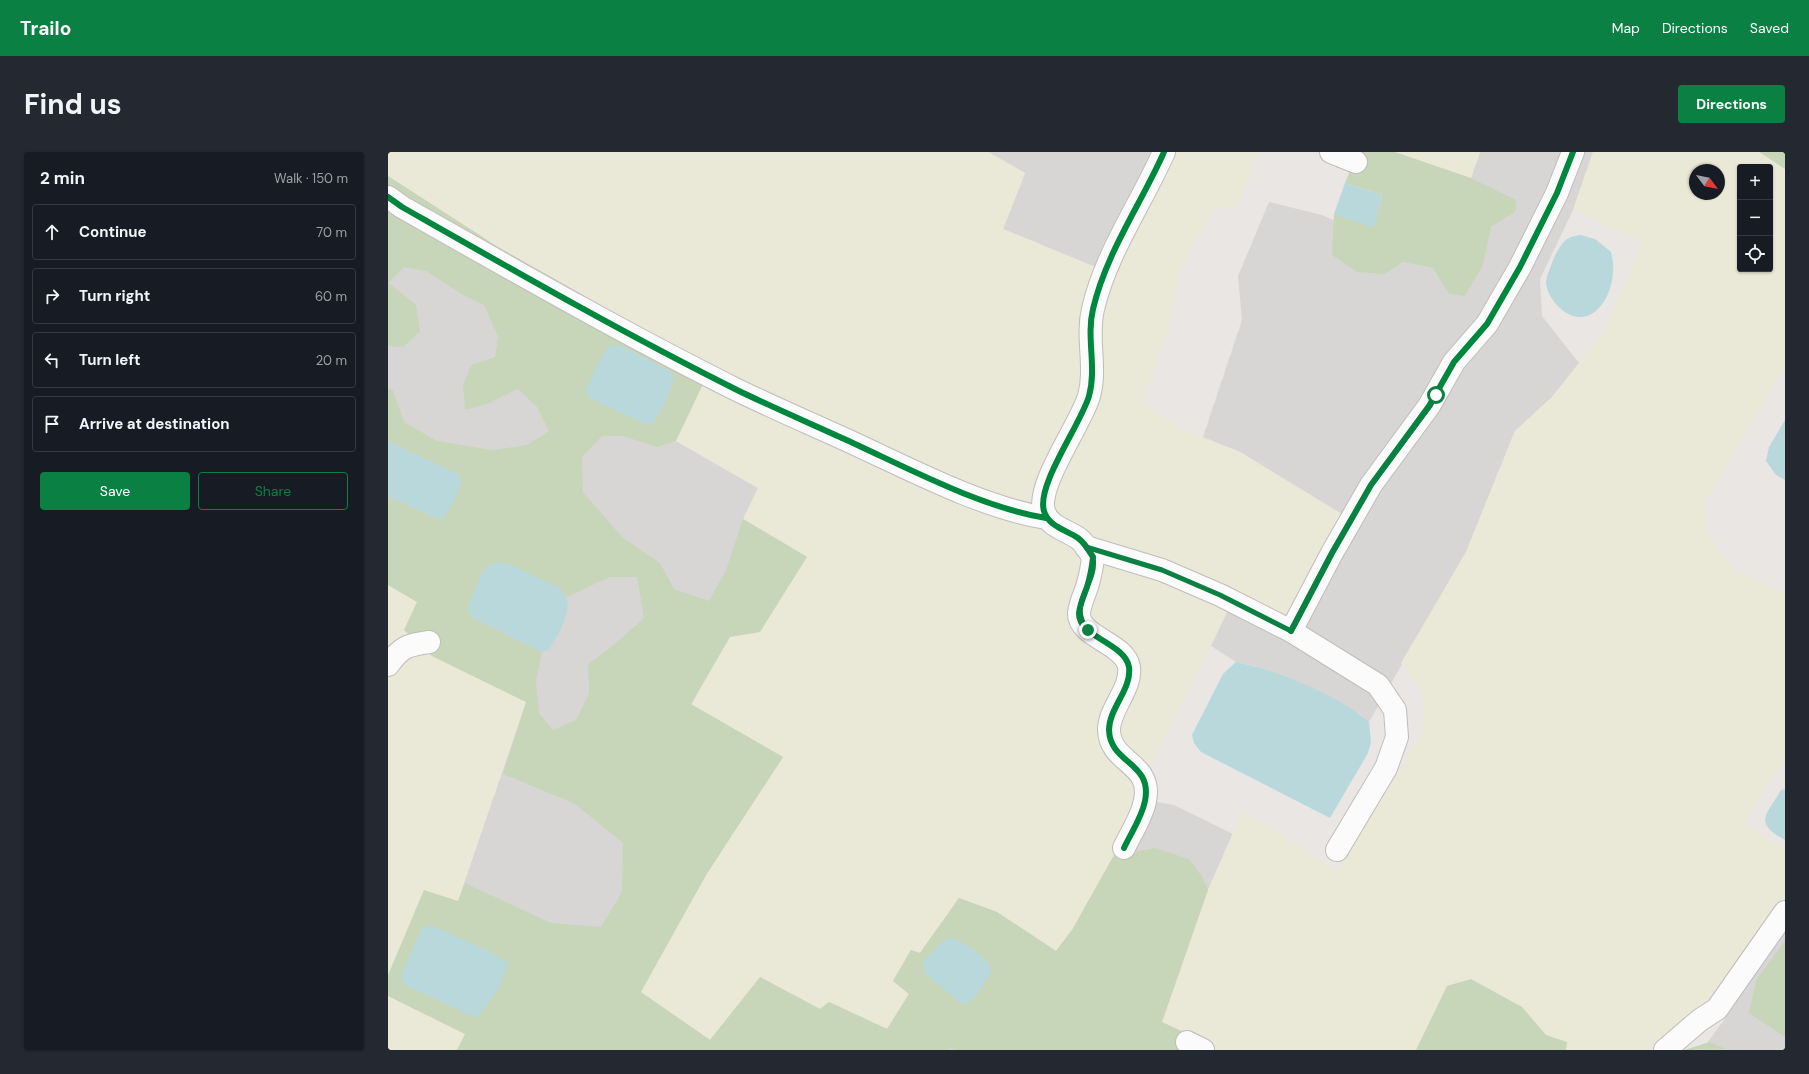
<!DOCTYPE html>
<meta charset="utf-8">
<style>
:root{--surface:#171b24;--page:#242831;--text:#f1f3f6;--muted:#9ea1a6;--line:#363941;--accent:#0b8043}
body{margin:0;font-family:"DM Sans",sans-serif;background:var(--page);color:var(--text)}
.controls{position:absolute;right:12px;top:12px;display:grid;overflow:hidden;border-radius:4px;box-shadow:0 1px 3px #0004}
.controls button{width:36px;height:36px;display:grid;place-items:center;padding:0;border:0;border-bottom:1px solid var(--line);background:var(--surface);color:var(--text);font:20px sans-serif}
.compass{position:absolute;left:1301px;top:12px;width:36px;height:36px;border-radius:50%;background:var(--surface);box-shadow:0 1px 3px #0004;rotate:122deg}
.stop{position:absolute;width:12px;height:12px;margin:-9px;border:3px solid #0b8043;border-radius:50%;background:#fff}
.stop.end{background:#0b8043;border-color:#fff;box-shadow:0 1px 4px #0008}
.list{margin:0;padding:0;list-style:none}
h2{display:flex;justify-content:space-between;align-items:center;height:52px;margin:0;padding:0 16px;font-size:17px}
h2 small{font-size:13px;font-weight:400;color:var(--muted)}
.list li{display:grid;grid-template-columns:26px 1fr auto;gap:12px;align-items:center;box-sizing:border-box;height:56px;margin:0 8px 8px;padding:0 8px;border:1px solid var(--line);border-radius:4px}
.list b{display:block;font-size:15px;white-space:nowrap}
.list em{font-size:13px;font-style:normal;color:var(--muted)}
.actions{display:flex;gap:8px;padding:12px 16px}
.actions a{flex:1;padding:9px 0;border:1px solid var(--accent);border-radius:4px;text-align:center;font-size:14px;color:var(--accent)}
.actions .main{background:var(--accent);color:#fff}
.icon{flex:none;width:22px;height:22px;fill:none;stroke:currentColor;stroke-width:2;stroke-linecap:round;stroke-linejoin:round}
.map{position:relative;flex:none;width:1397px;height:898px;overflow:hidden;border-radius:4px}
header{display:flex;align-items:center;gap:24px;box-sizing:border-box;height:56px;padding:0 20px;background:var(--accent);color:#fff}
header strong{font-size:19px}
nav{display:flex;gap:22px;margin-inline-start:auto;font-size:14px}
.intro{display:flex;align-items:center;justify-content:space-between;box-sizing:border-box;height:96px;padding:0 24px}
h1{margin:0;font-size:28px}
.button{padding:10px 18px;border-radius:4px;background:var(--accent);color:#fff;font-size:14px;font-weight:700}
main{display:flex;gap:24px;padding:0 24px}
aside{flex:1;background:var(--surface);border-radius:4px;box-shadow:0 1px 3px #0004}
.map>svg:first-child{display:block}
.residential{fill:#d8d6d5}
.farmland{fill:#eae8d6;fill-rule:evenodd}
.forest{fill:#c7d6b9;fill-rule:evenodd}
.water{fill:#b8d8db}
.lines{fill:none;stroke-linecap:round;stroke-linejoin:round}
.minor-casing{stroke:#bfbdbc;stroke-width:24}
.minor{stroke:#fcfbfb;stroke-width:22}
.cycleway-casing{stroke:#fff;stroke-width:8}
.cycleway{stroke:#00873e;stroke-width:6}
.route{stroke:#0b8043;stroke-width:5}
</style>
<header>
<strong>Trailo</strong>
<nav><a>Map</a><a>Directions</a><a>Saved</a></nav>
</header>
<div class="intro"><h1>Find us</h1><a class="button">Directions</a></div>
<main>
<aside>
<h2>2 min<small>Walk · 150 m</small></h2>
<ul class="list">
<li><svg class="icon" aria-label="ahead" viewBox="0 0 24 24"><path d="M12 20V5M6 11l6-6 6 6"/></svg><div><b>Continue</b></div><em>70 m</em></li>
<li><svg class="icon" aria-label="right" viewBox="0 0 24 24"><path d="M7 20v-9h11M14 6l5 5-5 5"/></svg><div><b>Turn right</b></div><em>60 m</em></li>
<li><svg class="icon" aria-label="left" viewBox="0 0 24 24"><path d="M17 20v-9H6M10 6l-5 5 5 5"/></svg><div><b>Turn left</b></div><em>20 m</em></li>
<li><svg class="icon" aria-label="arrive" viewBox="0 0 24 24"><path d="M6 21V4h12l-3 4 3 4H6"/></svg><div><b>Arrive at destination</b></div></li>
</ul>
<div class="actions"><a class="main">Save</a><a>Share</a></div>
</aside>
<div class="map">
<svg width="1397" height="898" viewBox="0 0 1397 898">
<rect width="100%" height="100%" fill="#e9e6e3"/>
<g class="residential">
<polygon points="600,0 785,0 712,117 615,77 637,21"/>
<polygon points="1092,0 1205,0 1185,58 1152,127 1154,164 1191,211 1164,245 1127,279 1078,400 981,570 972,562 867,514 848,510 823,494 840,458 893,325 852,300 815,285 854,168 850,124 881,50 934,63 950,70 1083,26"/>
<polygon points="0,24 110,95 228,161 288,289 370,336 684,778 736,685 751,647 786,653 845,682 820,738 774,870 799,898 69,898 77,882 0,844 0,823 70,748 138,550 44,504 16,478 29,450 0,433"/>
<polygon points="1397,774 1397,898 1314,898 1341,861"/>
</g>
<g class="farmland">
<polygon points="0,0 600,0 637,21 615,77 712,117 699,228 640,358 621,353 336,223 110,95 0,24"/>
<polygon points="785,0 871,0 850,54 825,57 792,118 782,172 755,250 793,277 852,300 954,362 900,466 694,382 663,358 710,179 718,140"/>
<polygon points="1007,0 1092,0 1083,26"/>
<path d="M1205,0H1371L1397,17V214L1316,352L1320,383L1345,416L1397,442V611H1394L1356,671L1397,698V748L1354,809L1324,845L1259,898H1178L1179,890L1158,883L1134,855L1059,835L1028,898H830L822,892L774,870L820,738L854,660L879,673L948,720L1036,579V542L1013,511L1078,400L1127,279L1164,245L1216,180L1255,89L1185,58ZM1352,15H1382V117H1352ZM1307,18H1331V42H1307Z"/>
<polygon points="317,228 653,375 696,403 688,449 735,515 718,562 751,629 736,685 684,778 668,799 609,760 571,746 532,801 523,798 505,829 521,842 499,877 441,850 432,857 372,826 322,888 252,840 318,723 395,605 303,553 342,484 419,405 355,367 370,336 288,289"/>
<polygon points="712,405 727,408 840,458 763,614 738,599 728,578 747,527 705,474 699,460"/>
<polygon points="0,433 29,450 8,497 0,504"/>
<polygon points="26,503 44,504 138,550 70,749 36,739 0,823 0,697 2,693 0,693 0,521 4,520"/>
<polygon points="0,844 77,882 69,898 0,898"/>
</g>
<g class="forest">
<polygon points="970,0 1007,0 1083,26 1128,48 1128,59 1103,75 1095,113 1077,144 1061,142 1045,116 1015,110 997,122 969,120 944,103 946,62 986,75 994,43 957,31"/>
<polygon points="1371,0 1397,0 1397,17"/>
<path d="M0,24L110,95L320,214L317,228L288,289L269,295L235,284H214L194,305L195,340L234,385L272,411L286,437L321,449L338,418L355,367L419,405L372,480L342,485L303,552L395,605L318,723L253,840L322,888L372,825L432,857L441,850L499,877L521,842L505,829L523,798L532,801L571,746L609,760L668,799L684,778L726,703L767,696L801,707L815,726L820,738L774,870L798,881L799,898H567L563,896L560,898H69L77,882L0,844V823L36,738L70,749L77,731L163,771L213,775L234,740L235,691L187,652L115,622L138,550L44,504L16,478L29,450L0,433V345L54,368L69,322L0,289V236L5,238L16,270L49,289L104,298L139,293L161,279L149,255L130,237L99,252L77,258L75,233L83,213L107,205L110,185L96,153L75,143L38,119L16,115L1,131L28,153L32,180L15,195L0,194ZM107,410L172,437L179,445L222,425H249L256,466L222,496L200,512L201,541L188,568L165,578L151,561L148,528L154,500L83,465L80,455L95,419Z"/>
<polygon points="1397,789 1397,885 1361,861 1368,828"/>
<polygon points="1083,827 1134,855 1158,883 1179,890 1178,898 1028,898 1059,834"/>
<polygon points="1322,890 1338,897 1296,898"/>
</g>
<g class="water">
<polygon points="957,31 994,43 986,76 946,62"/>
<path d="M1192,83L1207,87L1223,100C1224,106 1226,113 1225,118C1225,135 1216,158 1199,164C1180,170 1160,148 1158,131C1158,125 1162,117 1164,111C1167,103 1173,90 1181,86C1184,84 1189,84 1192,83Z"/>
<path d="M222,193L234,194L282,219L286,225C282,240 274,265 260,273L201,246L197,239L215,202Z"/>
<polygon points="1397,268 1397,328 1388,323 1378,309 1381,295"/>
<path d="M0,289L70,322L73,327C71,342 63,356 54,368L0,345Z"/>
<path d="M107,410C122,411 134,418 148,425C156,429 167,432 173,438C190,453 170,481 162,497L154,500L83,465L80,455L95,419Z"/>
<path d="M848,510C886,517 952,544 981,570L983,590L980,601L942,666L813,600L806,591L804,583L835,522Z"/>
<path d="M1397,637V688C1365,670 1378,664 1393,638Z"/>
<polygon points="43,773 101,799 120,811 111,836 89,866 15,832 13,823 34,776"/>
<path d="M559,786C571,786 592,801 600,811C602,813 602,817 603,820L592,839L579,852H574L536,821L535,809Z"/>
</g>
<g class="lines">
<g class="minor-casing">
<g id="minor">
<polyline points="943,0 968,10"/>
<path d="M0,45L14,55C125,118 235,181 349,238C384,255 419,270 454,286C516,314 591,355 658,366"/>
<polyline points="698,395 774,418 832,443 903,479 990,533 1007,558 1009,585 998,616 949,698"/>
<polyline points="903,479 944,401 983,333 1041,254 1066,210 1099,172 1132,115 1169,41 1185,0"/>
<path d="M0,513C13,495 19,493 41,490"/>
<path d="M736,696C743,681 754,665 757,649C765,610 722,612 721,578C721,556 744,537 741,515C737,491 690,485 691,461C692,452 696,443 699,435C702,425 704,416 705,405C701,399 697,391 690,386C678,378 660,374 656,359C648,333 693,272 701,244C709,215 698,186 705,157C718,101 753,52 776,0"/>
<polyline points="799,890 815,898"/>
<polyline points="1277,898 1312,868 1329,857 1397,760"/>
</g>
</g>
<use href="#minor" class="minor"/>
<g class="cycleway-casing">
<g id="cycleway">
<path d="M0,45L14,55C125,118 235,181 349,238C384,255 419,270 454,286C516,314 591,355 658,366"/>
<polyline points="903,479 944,401 983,333 1041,254 1066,210 1099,172 1132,115 1169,41 1185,0"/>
<path d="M736,696C743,681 754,665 757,649C765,610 722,612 721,578C721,556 744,537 741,515C737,491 690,485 691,461C692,452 696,443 699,435C702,425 704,416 705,405C701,399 697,391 690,386C678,378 660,374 656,359C648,333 693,272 701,244C709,215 698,186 705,157C718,101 753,52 776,0"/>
</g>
</g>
<use href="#cycleway" class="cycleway"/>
</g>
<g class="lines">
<path class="route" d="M700,478C678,452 710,432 705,406C704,402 700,398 698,395L774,418L832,443L903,479L944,401L983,333L1042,254L1048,243"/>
</g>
</svg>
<div class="controls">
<button>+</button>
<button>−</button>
<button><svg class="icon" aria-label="locate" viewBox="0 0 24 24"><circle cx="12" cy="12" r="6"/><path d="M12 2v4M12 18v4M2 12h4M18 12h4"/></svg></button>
</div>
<svg class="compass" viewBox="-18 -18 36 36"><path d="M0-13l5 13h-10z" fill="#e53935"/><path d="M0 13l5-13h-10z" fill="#9ea1a6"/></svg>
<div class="stop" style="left:1048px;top:243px"></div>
<div class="stop end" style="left:700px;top:478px"></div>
</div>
</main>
